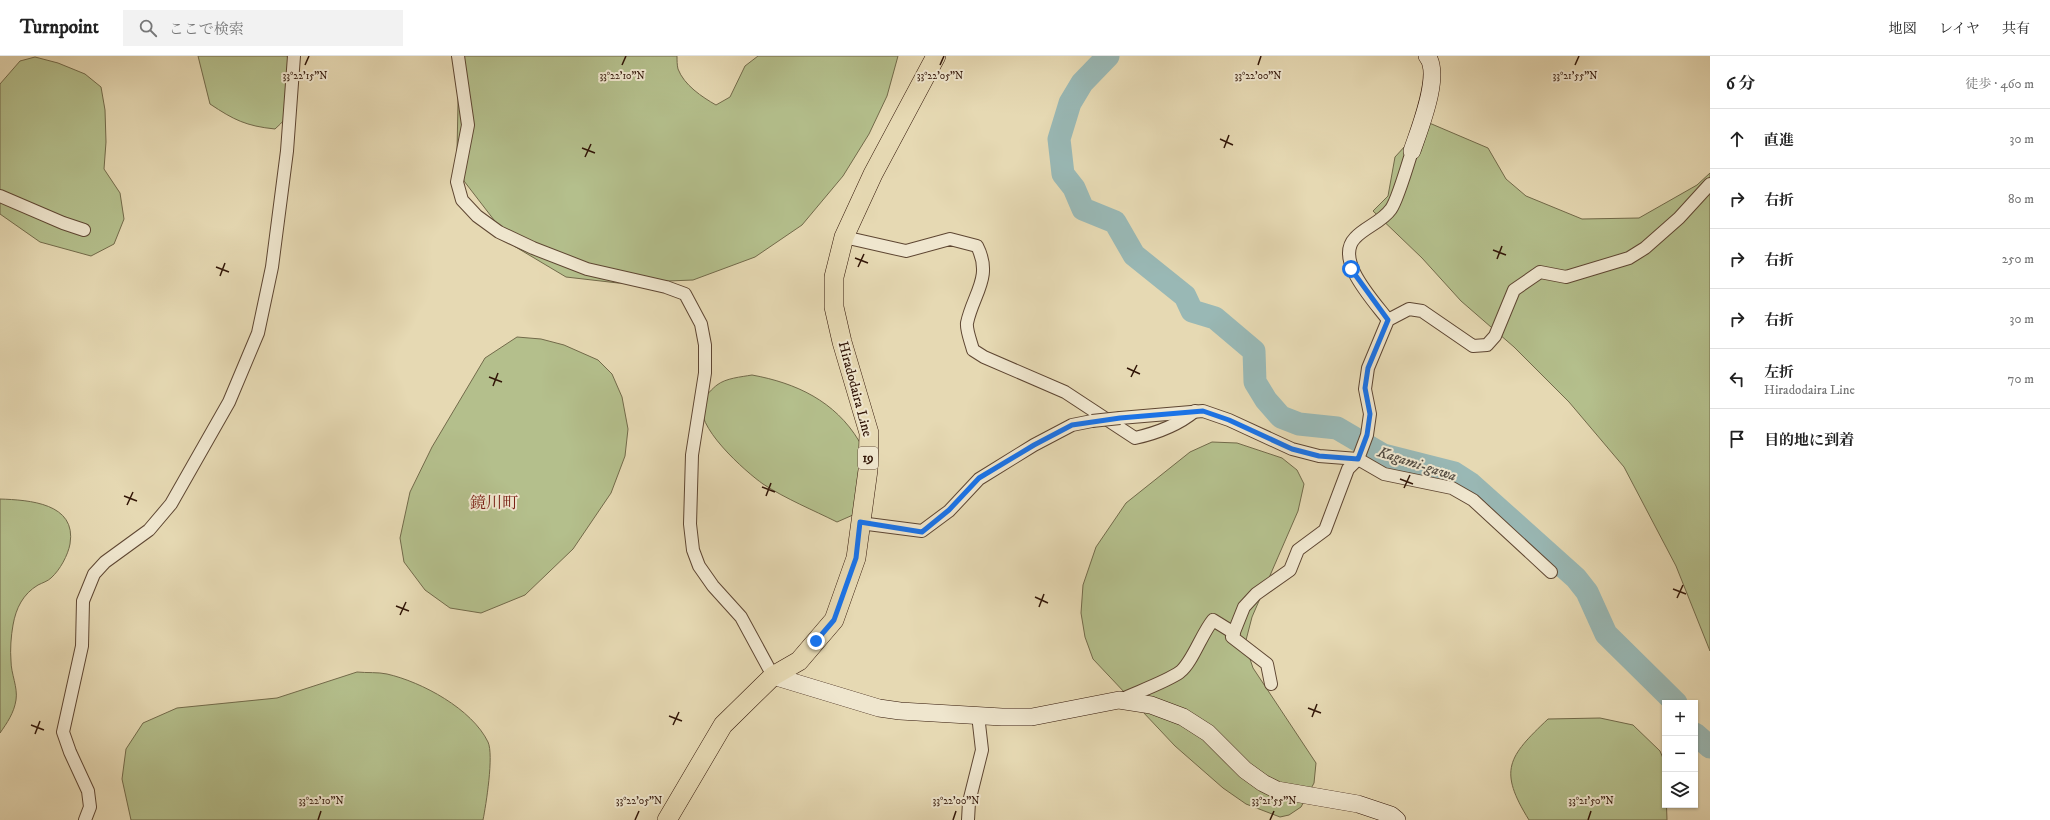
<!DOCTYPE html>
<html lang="ja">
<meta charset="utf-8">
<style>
:root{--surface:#fff;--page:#f2f2f2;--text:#222;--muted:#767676;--line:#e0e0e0}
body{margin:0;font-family:"IM FELL DW Pica","Noto Serif JP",serif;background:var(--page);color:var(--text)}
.controls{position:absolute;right:12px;bottom:12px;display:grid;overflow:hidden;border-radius:0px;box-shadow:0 1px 3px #0004}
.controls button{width:36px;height:36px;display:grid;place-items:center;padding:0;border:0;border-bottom:1px solid var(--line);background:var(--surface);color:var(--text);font:20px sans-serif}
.stop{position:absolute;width:12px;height:12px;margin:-9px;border:3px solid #1a73e8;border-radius:50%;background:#fff}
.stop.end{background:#1a73e8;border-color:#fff;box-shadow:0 1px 4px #0008}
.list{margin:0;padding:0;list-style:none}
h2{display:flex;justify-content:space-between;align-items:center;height:52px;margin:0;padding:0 16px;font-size:17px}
h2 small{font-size:13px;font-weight:400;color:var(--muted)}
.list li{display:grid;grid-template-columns:26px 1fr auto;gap:12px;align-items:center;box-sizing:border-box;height:60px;padding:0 16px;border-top:1px solid var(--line)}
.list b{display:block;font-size:15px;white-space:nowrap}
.list p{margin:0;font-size:13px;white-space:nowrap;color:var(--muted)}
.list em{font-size:13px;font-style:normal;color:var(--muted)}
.icon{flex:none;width:22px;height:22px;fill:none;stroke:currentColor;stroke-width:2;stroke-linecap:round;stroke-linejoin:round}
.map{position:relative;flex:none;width:1710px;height:764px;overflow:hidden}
header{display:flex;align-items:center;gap:24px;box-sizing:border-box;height:56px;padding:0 20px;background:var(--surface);border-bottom:1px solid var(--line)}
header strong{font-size:19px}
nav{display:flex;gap:22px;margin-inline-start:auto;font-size:14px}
.search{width:280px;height:36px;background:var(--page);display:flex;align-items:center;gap:10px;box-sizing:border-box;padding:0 14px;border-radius:0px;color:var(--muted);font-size:15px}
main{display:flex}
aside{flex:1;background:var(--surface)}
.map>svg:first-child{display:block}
.green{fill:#b4bf8c;stroke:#726a4a}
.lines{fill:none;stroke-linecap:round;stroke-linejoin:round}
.river{stroke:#99b8b5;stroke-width:23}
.street-casing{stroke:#5e4632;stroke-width:14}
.secondary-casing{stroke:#311507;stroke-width:18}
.primary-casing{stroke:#311507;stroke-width:20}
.street{stroke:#efe6ce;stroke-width:12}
.secondary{stroke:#efe6ce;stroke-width:17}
.primary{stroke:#e6d9b3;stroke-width:19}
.street-bridge-casing{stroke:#5e4632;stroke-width:14;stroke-linecap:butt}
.street-bridge{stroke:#efe6ce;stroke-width:12}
.route{stroke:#1a73e8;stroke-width:5}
.ticks{fill:none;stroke:#311507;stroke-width:1.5}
.labels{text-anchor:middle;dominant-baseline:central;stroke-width:4;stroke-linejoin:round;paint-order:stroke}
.shield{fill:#efe6ce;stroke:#6a5443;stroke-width:1}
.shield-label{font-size:13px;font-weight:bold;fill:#311507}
.street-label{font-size:14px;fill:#311507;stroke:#efe6ce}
.water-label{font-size:15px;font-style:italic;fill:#554e44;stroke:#efe6ce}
.quarter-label{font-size:16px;fill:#7a1f14;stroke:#efe6ce}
.ticks-label{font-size:10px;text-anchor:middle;fill:#311507;stroke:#efe6ce;stroke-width:4;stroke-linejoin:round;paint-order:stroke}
</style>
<header>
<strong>Turnpoint</strong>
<div class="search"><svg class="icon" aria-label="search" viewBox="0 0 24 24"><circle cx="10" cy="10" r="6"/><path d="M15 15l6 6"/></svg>ここで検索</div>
<nav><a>地図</a><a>レイヤ</a><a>共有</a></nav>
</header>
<main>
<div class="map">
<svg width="1710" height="764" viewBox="0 0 1710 764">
<rect width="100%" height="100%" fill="#e6d9b3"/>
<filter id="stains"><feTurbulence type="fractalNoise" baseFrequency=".005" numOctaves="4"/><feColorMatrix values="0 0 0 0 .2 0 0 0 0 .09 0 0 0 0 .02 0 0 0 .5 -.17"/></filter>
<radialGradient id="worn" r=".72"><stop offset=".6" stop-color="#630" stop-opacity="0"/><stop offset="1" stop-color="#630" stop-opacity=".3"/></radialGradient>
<g class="green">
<path d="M198,0H287C297,37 306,45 275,73C246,70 234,64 210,48Z"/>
<path d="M459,0H677C677,4 677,9 678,13C684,29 702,41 716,49L730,41L745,10L758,0H898L887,40L869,78L843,120L802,169L755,201L693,224L618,227L566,221L514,190L464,125L457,95Z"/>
<polygon points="35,1 58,7 85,18 101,31 105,54 106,86 104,113 120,137 124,163 114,188 91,200 40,186 0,158 0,28 20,5"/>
<polygon points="1427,66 1488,92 1506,123 1526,140 1582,163 1639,162 1697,129 1710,117 1710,595 1676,510 1624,411 1569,346 1514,291 1461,245 1422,202 1373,155 1388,140 1395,101"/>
<polygon points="517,281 541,283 564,289 598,304 612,318 622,341 628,373 625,400 611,437 573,493 525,539 481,557 450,552 425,534 404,506 400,482 410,436 432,391 485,302"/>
<path d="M752,319C796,327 835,345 859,385C862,390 868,397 869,403C871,410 864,445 862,455L837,466C813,454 786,443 763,428C746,416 692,369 703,345C705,340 713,332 717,329C726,322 741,321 752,319Z"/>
<polygon points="1212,386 1237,387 1282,402 1297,414 1304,428 1298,455 1252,561 1245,588 1253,612 1316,707 1314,727 1301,751 1289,759 1280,761 1246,748 1223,732 1175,690 1093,603 1085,581 1081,557 1083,529 1096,491 1126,447 1190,396"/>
<path d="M0,443C29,444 77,447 70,488C68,499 60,514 51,522C48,525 42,527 38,529C23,538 16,552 13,569C11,580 10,594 11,605C11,618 18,631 16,644C14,657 7,667 0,677Z"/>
<path d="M357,616C367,617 378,616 387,618C422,626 472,653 488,686C494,699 486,749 483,764H131L122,723L126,693L143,667L177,652L277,642Z"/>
<path d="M1600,662L1633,669L1660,695L1665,707L1667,764H1529C1498,714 1508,701 1548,663Z"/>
</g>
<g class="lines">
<g class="river">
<polyline points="1108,0 1082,27 1070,47 1059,83 1063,118 1074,132 1083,153 1115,166 1134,199 1185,240 1192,255 1215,262 1254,295 1255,326 1266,344 1281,361 1299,368 1337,372 1383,399 1454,417 1471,428 1576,522 1587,536 1606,578 1676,647"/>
<polyline points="1695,678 1710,691"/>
</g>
<g class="street-casing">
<g id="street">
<polyline points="458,0 468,69 457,126 462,144 477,160 499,176 533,192 587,213 666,231 685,238 701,268 705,289 705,317 692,399 690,468 693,494 699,510 713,530 741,561 773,620"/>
<polyline points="0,140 63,167 84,174"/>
<path d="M844,181L906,195L950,183L977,190C993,221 973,238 967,267C966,274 971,286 973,294L984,301L1065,336L1135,382C1157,377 1177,370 1195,355"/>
<path d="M1388,264C1374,245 1334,204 1355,182C1365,171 1382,166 1391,153C1397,145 1408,108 1412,95"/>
<polyline points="1120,362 1203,355 1229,364 1292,393 1319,400 1358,403 1384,418 1452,432 1473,444 1551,516"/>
<polyline points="860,467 922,475 949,455 979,423 1034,389 1072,369 1092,365"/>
<polyline points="1271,628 1267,608 1232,581 1244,551 1256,538 1290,514 1298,494 1325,474 1348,413 1358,403 1367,379 1370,358 1365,333 1368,312 1388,264 1409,253 1422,255 1473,290 1487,289 1495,280 1514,234 1540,216 1566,221 1629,202 1645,192 1679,162 1710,128"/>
<path d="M1120,644C1137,636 1166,626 1180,616C1192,607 1202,577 1213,564L1234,577"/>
<polyline points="85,764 90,751 88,735 70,696 63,676 82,590 83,545 94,518 105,506 149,474 171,448 229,346 258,277 272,211 287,95 294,0"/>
<polyline points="968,764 969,746 982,694 978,659"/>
</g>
</g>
<g class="secondary-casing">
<g id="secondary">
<path d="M1412,95C1419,74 1442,18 1427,0"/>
<polyline points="773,620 879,652 900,655 1002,661 1032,661 1119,644 1151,649 1183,661 1208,677 1245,714 1263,727 1277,734 1358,748 1391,759 1397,764"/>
</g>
</g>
<g class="primary-casing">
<polyline id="primary" points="667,764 723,669 773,620 799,605 834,564 856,502 868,414 869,377 842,286 834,251 834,221 844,181 873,118 936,0"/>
</g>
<use href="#street" class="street"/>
<use href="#secondary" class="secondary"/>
<use href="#primary" class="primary"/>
<g class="street-bridge-casing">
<polyline id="street-bridge" points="1092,365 1120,362"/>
</g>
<use href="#street-bridge" class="street-bridge"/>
</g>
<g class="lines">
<polyline class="route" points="816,585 834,564 856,502 860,466 922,476 949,454 979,422 1034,389 1072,369 1120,362 1203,355 1229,364 1292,393 1319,400 1358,403 1367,379 1370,358 1365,332 1368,312 1388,264 1351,213"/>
</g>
<path class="ticks" d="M305,9L309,0M622,9L626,0M940,9L944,0M1258,9L1261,0M1575,9L1579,0M1220,83L1233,89M582,92L595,97M1224,92L1229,79M585,101L591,88M1493,194L1506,199M855,202L868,207M1497,203L1502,190M216,211L229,216M858,211L864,198M220,220L225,207M1127,312L1140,318M489,321L502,326M1131,321L1137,309M493,330L498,317M1400,423L1413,428M762,431L775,436M1404,432L1410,419M124,440L137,445M766,440L771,427M127,449L133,436M1673,533L1686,538M1035,541L1048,547M1677,542L1683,529M396,550L409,555M1039,551L1044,538M400,559L406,546M1308,652L1321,657M669,660L682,665M1312,661L1317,648M31,669L44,674M673,669L679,656M35,678L40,665M318,764L321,755M635,764L639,755M953,764L956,755M1270,764L1274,755M1588,764L1591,755"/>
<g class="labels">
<rect class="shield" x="858" y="391" width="20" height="22" rx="3"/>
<g class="shield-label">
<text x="868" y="402">19</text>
</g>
<g class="street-label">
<text transform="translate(855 333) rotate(75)">Hiradodaira Line</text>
</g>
<g class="water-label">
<text transform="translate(1417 408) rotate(18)">Kagami-gawa</text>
</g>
<g class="quarter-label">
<text x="494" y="447">鏡川町</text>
</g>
</g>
<g class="ticks-label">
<text x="305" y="23">33°22'15"N</text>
<text x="622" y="23">33°22'10"N</text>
<text x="940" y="23">33°22'05"N</text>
<text x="1258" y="23">33°22'00"N</text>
<text x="1575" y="23">33°21'55"N</text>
<text x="321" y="748">33°22'10"N</text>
<text x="639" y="748">33°22'05"N</text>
<text x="956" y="748">33°22'00"N</text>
<text x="1274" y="748">33°21'55"N</text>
<text x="1591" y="748">33°21'50"N</text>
</g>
<rect width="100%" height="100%" filter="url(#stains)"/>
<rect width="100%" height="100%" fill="url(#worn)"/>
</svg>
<div class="controls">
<button>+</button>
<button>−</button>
<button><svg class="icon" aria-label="layers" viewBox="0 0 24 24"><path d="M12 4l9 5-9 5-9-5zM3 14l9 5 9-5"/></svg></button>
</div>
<div class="stop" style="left:1351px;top:213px"></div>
<div class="stop end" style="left:816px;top:585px"></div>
</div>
<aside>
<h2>6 分<small>徒歩 · 460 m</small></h2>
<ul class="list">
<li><svg class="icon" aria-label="ahead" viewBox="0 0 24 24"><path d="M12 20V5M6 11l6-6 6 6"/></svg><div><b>直進</b></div><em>30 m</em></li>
<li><svg class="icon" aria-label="right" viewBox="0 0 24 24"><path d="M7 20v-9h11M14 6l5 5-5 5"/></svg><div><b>右折</b></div><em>80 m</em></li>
<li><svg class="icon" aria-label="right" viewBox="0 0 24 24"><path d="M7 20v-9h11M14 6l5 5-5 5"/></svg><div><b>右折</b></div><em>250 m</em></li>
<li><svg class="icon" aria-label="right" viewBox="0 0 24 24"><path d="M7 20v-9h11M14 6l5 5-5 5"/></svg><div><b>右折</b></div><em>30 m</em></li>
<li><svg class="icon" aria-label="left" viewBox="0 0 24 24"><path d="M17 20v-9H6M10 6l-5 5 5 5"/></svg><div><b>左折</b><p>Hiradodaira Line</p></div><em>70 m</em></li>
<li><svg class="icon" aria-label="arrive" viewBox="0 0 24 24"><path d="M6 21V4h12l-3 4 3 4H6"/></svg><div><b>目的地に到着</b></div></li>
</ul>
</aside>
</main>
